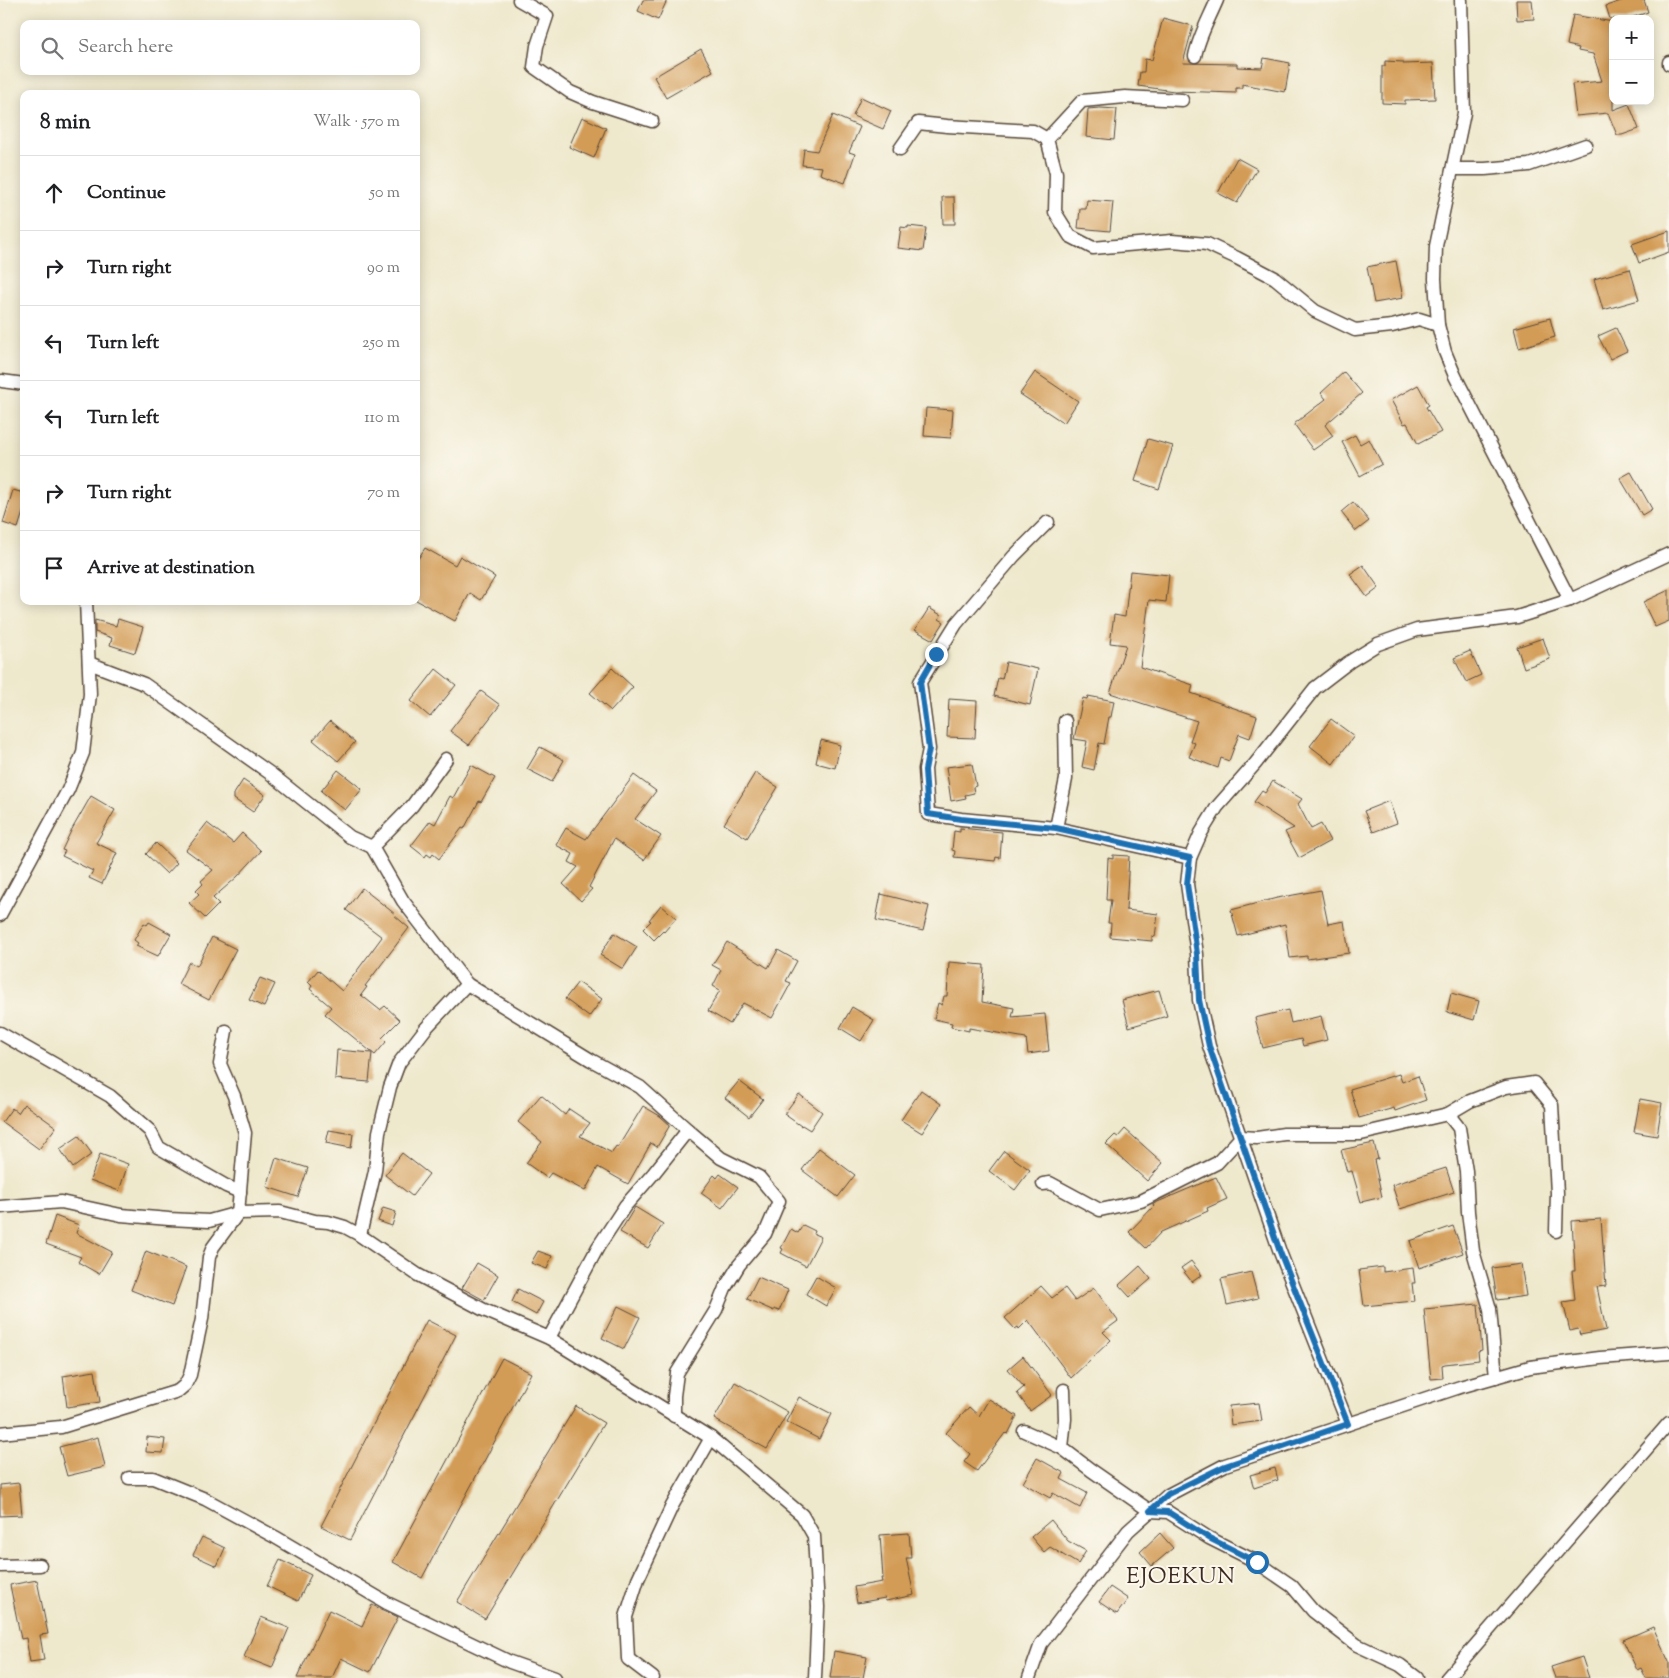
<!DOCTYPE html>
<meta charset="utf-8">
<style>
:root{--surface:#fff;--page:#f6f6f6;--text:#202124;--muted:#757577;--line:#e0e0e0}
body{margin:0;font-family:"Sorts Mill Goudy",serif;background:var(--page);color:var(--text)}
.controls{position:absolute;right:15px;top:15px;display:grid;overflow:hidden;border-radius:10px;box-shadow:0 2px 12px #0003}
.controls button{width:45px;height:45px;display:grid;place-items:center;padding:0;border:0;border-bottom:1px solid var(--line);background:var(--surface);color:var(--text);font:25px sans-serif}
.stop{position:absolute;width:15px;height:15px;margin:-11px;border:4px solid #1f6fb2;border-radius:50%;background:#fff}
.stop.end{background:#1f6fb2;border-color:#fff;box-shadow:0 1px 5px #0008}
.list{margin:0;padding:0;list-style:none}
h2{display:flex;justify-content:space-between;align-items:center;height:65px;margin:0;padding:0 20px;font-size:21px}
h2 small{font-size:16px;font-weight:400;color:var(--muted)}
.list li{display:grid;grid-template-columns:32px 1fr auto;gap:15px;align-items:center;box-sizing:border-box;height:75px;padding:0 20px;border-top:1px solid var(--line)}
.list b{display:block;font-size:19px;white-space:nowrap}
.list em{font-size:16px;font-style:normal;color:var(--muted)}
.icon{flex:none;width:28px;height:28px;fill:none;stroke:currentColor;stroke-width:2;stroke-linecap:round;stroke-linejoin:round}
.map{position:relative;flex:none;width:1669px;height:1678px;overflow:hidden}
.search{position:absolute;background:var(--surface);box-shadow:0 2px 12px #0003;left:20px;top:20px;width:400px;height:55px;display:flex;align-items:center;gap:12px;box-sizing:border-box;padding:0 18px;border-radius:10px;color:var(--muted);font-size:19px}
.panel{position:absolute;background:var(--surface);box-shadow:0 2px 12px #0003;left:20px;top:90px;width:400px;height:515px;border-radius:10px}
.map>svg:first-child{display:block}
.building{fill:#d39c56}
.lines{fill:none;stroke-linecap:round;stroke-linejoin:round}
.street-casing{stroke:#564638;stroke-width:15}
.street{stroke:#fff;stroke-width:12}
.route{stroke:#1f6fb2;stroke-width:6}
.labels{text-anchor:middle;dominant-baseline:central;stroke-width:4;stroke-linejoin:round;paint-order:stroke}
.quarter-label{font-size:22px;letter-spacing:1px;fill:#3b2a1e;stroke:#fbf7ec}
</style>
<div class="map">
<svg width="1669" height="1678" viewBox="0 0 1669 1678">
<rect width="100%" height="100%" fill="#fbf7ec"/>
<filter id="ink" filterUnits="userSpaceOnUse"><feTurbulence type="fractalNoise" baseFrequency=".02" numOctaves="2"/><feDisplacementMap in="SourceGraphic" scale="10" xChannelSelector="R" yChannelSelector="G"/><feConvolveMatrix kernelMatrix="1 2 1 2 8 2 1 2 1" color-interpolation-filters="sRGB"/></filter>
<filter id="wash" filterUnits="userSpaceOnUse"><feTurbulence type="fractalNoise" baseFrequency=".0096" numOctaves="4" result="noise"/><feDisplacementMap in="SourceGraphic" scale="20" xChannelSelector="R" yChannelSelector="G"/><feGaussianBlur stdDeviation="1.12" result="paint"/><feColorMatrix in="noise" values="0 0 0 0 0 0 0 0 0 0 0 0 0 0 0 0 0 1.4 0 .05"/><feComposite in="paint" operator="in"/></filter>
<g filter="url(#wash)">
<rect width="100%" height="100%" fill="#eee8cc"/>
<g id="blocks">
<g class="building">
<polygon points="643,0 667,0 658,20 638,11"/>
<polygon points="1516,0 1532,0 1534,19 1517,20"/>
<polygon points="1624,0 1644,0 1648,12 1628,19 1610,19 1606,6"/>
<polygon points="1573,15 1613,22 1613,110 1629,104 1639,129 1622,135 1617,135 1608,113 1576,116 1572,84 1602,81 1593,54 1578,51 1579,48 1567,45"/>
<polygon points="1163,18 1193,26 1183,63 1237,64 1237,67 1262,68 1264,58 1290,63 1285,92 1242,84 1242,88 1236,88 1236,93 1174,91 1138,86 1140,72 1144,72 1145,59 1152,60"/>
<polygon points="701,49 713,71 666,98 654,77"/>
<polygon points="1385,61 1403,62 1403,64 1433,63 1435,99 1405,100 1405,104 1382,103 1382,66 1385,66"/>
<polygon points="861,97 891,111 883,129 853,116"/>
<polygon points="1100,108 1117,109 1114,140 1086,137 1088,109"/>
<polygon points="833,115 860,127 849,152 855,154 845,183 820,174 822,167 802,165 804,149 817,151"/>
<polygon points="582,117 606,128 594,158 569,147"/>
<polygon points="1237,158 1257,169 1237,203 1218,193"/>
<polygon points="942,197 954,197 955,224 943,224"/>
<polygon points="1087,200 1113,202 1110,231 1078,228 1080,209 1086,209"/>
<polygon points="908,226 926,228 923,251 898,248 901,227 908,228"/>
<polygon points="1669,231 1669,252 1639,263 1632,244"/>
<polygon points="1396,261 1403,298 1374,303 1367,267"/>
<polygon points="1630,269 1639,300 1603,310 1594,279"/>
<polygon points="1550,318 1555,337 1519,348 1514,328"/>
<polygon points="1616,328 1627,351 1610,359 1598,336"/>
<polygon points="1035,372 1078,401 1064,423 1020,394"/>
<polygon points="1344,372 1362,393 1325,425 1333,436 1313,450 1294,424 1326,399 1321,393"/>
<polygon points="1418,385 1429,405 1426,407 1441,432 1418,444 1407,423 1404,424 1391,400"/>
<polygon points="926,408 953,410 951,438 924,436"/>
<polygon points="1355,435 1360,444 1369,439 1382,464 1360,476 1342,442"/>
<polygon points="1148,439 1173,446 1159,489 1135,481"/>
<polygon points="1631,472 1652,509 1642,515 1620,478"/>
<polygon points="13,490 24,493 24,509 18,528 3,523"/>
<polygon points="1353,502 1369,521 1356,531 1341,512"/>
<polygon points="425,548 455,565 460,556 495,577 481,600 470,593 455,621 416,600 416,562"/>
<polygon points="1363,565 1379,588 1367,597 1350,574"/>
<polygon points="1130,571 1169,575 1166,602 1149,600 1140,667 1193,685 1191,693 1257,716 1250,738 1239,734 1229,761 1221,758 1218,768 1189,757 1195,743 1190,741 1197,721 1110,693 1126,645 1110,643 1114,615 1125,617"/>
<polygon points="1669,590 1669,621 1655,627 1643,602"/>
<polygon points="929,608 941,615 939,619 944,622 933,640 915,630"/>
<polygon points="118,619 143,627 135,653 110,645 112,638 95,632 95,620 116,626"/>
<polygon points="1543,638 1550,659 1524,668 1517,647"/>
<polygon points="1470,651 1481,675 1466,682 1454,658"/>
<polygon points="1006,662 1038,669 1030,705 994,696 998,678 1002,679"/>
<polygon points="612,668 633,687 611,711 590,693"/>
<polygon points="436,669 456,685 430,717 411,701"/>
<polygon points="481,691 500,705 469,745 450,731"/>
<polygon points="1088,696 1114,701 1111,717 1109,717 1104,744 1099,743 1094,770 1082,767 1087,741 1074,739 1083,698 1087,699"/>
<polygon points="949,699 977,701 975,738 947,737"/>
<polygon points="1331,719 1354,736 1333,764 1310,746"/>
<polygon points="330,721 355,742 338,761 313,740"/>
<polygon points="821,740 840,745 835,768 816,763"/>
<polygon points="540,747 564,760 552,782 527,769"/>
<polygon points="972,764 976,786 973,787 974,793 965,795 966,798 951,801 946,767"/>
<polygon points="471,765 495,778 481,802 479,801 464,829 462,828 439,859 433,854 431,857 427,854 425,857 411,846 430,821 435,824 450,796 453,798"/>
<polygon points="338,770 362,789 345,810 321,791"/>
<polygon points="755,773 778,787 747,838 724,824"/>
<polygon points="634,775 656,791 635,819 661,836 644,860 614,839 589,887 592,889 581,901 563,884 578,867 569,862 573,854 556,845 566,828 586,839"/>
<polygon points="243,780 265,795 253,812 234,799 234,794"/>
<polygon points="1273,781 1302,799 1298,804 1311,829 1321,824 1330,841 1299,858 1285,832 1294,828 1254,802 1262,791 1265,793"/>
<polygon points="91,796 115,810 96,843 117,853 102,884 89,878 93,871 62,856 65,851 62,850 71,831"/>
<polygon points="1389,801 1397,823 1373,832 1364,811"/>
<polygon points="207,823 233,843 242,833 261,851 237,877 213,898 219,904 205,918 189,903 199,894 196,891 203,884 201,881 213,870 186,850"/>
<polygon points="960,828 1002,832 1000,858 996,857 995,861 954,857 955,851 952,850 954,831 960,832"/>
<polygon points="156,843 177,863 167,874 146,854"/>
<polygon points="1113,855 1129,856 1126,910 1158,914 1155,937 1152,936 1152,941 1110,937 1111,923 1108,923 1111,900 1106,900 1108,858 1113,859"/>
<polygon points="362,888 395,914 394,915 409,928 365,986 367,987 361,995 380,1010 385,1006 400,1020 382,1038 386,1042 375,1055 325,1014 331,1007 310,989 312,986 308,982 318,970 342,991 382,937 346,910"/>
<polygon points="1321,890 1328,924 1344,921 1349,953 1307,959 1307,956 1290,958 1285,924 1238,936 1231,910 1277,898"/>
<polygon points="881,894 929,906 923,931 876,920"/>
<polygon points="661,905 676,918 664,932 663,931 654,940 643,929 651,921 649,920"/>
<polygon points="149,922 171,934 158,956 136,946 138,943 134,940 144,923 147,925"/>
<polygon points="614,933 637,947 623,969 600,955"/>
<polygon points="212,937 236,949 209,1000 178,984 189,962 197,966"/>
<polygon points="727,942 768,968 778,950 797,961 786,981 791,983 772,1018 743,1003 730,1024 708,1011 720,990 713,986 721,970 712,965"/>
<polygon points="949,962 984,965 982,1002 1014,1008 1012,1017 1045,1014 1049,1051 1028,1054 1026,1038 969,1028 969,1031 951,1027 952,1023 934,1019 938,1003 942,1005 944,996 947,996"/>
<polygon points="260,978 275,984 264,1007 249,1000"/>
<polygon points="578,982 602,999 589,1017 565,999"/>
<polygon points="1159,990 1167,1016 1129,1027 1122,1000"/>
<polygon points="1451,993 1479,1001 1474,1020 1447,1012"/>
<polygon points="852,1007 874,1020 861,1041 840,1028"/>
<polygon points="1288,1010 1291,1023 1321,1016 1327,1040 1303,1046 1301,1039 1263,1048 1255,1018"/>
<polygon points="337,1050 372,1053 369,1082 335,1079"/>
<polygon points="1399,1074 1402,1082 1418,1076 1426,1100 1395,1111 1394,1108 1359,1118 1350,1089"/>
<polygon points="739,1081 763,1099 749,1117 725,1098"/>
<polygon points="921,1090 941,1104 922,1133 901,1120"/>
<polygon points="799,1094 822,1112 810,1130 802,1125 801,1126 784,1114"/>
<polygon points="541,1095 565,1115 569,1109 590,1123 580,1136 612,1153 616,1146 618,1147 643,1106 660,1116 670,1125 657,1147 651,1143 628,1184 598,1167 585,1191 551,1173 547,1178 526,1163 542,1142 518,1122"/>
<polygon points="1640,1099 1662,1103 1657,1136 1634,1132"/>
<polygon points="24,1104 56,1127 39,1149 2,1122 12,1108 18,1113"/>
<polygon points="1125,1129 1163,1163 1147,1181 1106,1144 1115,1135 1118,1137"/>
<polygon points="329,1130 353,1134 351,1148 326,1143"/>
<polygon points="79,1136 92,1154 73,1168 60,1149"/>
<polygon points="1374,1143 1378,1159 1374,1160 1382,1197 1361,1202 1352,1171 1347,1172 1341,1150"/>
<polygon points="819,1148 855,1175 838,1197 802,1170"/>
<polygon points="1004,1151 1030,1170 1015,1190 989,1171"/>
<polygon points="402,1153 429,1174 412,1196 385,1175"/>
<polygon points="100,1154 128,1164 119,1191 90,1180"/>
<polygon points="276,1158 308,1168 298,1197 267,1187"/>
<polygon points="1446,1168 1454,1192 1400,1209 1392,1185"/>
<polygon points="720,1174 738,1187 722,1208 701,1193 714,1175 717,1178"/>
<polygon points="1216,1177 1227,1199 1207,1208 1208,1211 1161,1232 1146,1248 1129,1232 1154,1206 1153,1204"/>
<polygon points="635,1207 663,1224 648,1248 620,1232"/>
<polygon points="383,1208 396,1212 392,1226 378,1221"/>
<polygon points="55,1216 79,1225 76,1233 112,1252 99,1274 78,1262 81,1257 46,1244"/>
<polygon points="1601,1219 1606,1286 1597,1287 1606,1330 1580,1335 1578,1329 1570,1331 1563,1302 1575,1300 1572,1271 1575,1271 1572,1221"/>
<polygon points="803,1225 815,1231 814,1234 821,1237 806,1266 781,1253 783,1249 781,1248 791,1229 798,1233"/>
<polygon points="1453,1226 1463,1253 1419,1268 1410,1241"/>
<polygon points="146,1251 186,1267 172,1306 131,1290"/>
<polygon points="538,1251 552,1256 547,1269 531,1263"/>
<polygon points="1191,1261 1202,1275 1192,1282 1181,1268"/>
<polygon points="477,1263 498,1275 484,1300 462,1288"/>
<polygon points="1521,1264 1526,1296 1497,1300 1492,1268"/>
<polygon points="1140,1266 1151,1279 1130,1297 1119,1285"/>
<polygon points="1383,1267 1383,1272 1413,1268 1415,1283 1412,1283 1414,1301 1364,1306 1359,1270"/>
<polygon points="1251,1272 1258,1298 1227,1305 1221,1279"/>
<polygon points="816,1276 836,1288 826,1306 806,1294"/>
<polygon points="758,1277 788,1290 779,1311 774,1309 774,1311 747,1299"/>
<polygon points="1041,1286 1052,1298 1065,1288 1075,1301 1094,1288 1118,1321 1103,1332 1111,1340 1071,1378 1028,1320 1019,1329 1018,1327 1015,1329 1005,1318"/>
<polygon points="518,1289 543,1302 536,1315 512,1302"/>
<polygon points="1478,1304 1482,1350 1478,1351 1479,1360 1445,1364 1442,1365 1443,1378 1431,1379 1424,1309"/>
<polygon points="618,1306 640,1317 624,1349 602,1338"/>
<polygon points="427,1320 456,1335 350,1540 321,1526"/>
<polygon points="1023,1356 1052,1395 1030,1411 1017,1393 1024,1387 1008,1369"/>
<polygon points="502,1358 531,1373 422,1578 393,1562"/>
<polygon points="95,1371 100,1402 67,1407 63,1376"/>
<polygon points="735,1382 788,1412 767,1449 714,1419"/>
<polygon points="799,1397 832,1414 819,1439 786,1422"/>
<polygon points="989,1399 1017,1416 1008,1434 1005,1433 977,1471 964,1462 970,1454 946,1433 969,1407 979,1416"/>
<polygon points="1259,1403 1262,1421 1231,1425 1229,1406"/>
<polygon points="576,1406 604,1423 485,1619 457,1602"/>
<polygon points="98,1437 105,1467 67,1476 59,1447"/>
<polygon points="147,1437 165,1439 163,1453 146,1452"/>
<polygon points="1037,1458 1064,1473 1061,1479 1087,1493 1080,1508 1053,1493 1050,1498 1023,1483"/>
<polygon points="1275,1468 1278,1480 1254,1488 1250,1475"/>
<polygon points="19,1483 22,1515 0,1516 0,1485"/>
<polygon points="1051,1520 1068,1541 1086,1551 1078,1564 1050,1547 1044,1552 1031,1537"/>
<polygon points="909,1533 911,1558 906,1558 914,1595 886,1601 885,1598 857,1603 854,1587 882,1582 881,1578 883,1578 880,1535"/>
<polygon points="1160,1533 1173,1548 1152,1566 1140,1552"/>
<polygon points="202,1537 225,1548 217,1566 193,1555"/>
<polygon points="280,1560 311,1575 298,1601 267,1586"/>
<polygon points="37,1580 48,1634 40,1635 44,1660 30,1662 26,1638 21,1639 10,1585"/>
<polygon points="1110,1587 1128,1599 1117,1614 1099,1602"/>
<polygon points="372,1605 398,1617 370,1672 341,1658 332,1678 297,1678 329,1610 362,1626"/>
<polygon points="261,1617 289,1628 272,1668 244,1657"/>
<polygon points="1653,1627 1669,1662 1669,1678 1646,1678 1641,1668 1637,1670 1623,1640"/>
<polygon points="834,1651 867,1657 863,1678 830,1678"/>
<polygon points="1582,1657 1589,1678 1555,1678 1551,1667"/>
</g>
</g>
</g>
<g filter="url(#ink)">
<use href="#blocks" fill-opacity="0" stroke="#564638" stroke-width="1"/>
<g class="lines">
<g class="street-casing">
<g id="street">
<polyline points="519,0 547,16 537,46 534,67 570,92 593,102 652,121"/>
<polyline points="1461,0 1464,113 1436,246 1435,279 1438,325 1445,352 1455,376 1570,600"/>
<path d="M1195,56C1199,36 1209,19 1217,0"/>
<polyline points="1669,62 1669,64"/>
<polyline points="1182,100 1125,97 1082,101 1047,139 1056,173 1055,212 1070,236 1093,248 1172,241 1207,244 1237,258 1275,278 1315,311 1355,330 1392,326 1419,319 1438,325"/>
<polyline points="900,149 918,123 947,126 1033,131 1047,139"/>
<polyline points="1453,169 1485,169 1529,165 1586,145"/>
<polyline points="2,381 24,384"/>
<polyline points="1048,522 1014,556 956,624 920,682 929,749 925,769 928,814 961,819 1056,828"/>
<polyline points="89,663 144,684 271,774 350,837 372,847 412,806 446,759"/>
<polyline points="1065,721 1066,779 1056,828 1190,858"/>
<polyline points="0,915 68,790 83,753 90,694 86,601"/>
<polyline points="467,984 591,1060 640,1087 688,1130 653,1174 625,1206 598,1247 549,1338"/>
<polyline points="0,1033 110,1096 150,1131 158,1147 226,1186 240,1192"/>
<polyline points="1448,1114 1459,1128 1466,1171 1468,1212 1473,1251 1490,1309 1496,1377"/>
<polyline points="1043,1184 1050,1183 1100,1210 1141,1201 1217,1163 1241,1137 1257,1138 1284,1134 1361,1134 1448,1114 1470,1101 1506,1087 1534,1083 1552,1105 1557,1193 1556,1231"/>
<polyline points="0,1207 61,1202 121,1215 169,1219 209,1221 238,1213 280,1212 315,1221 328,1222 345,1227 358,1234 418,1275 484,1310 549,1338 711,1438 802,1515 814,1536 818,1607 815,1678"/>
<polyline points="360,1235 375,1171 379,1132 390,1087 399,1063 426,1028 467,984 403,901 372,847"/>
<polyline points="674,1416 674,1396 677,1373 716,1310 725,1288 739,1265 765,1234 779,1201 759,1177 721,1158 688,1130"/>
<polyline points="1348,1424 1280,1252 1209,1046 1199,1000 1197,954 1187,884 1190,858 1201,833 1217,807 1255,764 1315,688 1349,662 1378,644 1417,630 1517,617 1570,600 1669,554"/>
<polyline points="1024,1431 1062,1448 1091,1470 1150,1511 1168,1512 1209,1538 1257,1562 1292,1586 1313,1611 1357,1645 1400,1665 1417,1678"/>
<polyline points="0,1433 61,1427 178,1391 185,1385 190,1375 202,1319 209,1257 213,1247 238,1213 245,1133 234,1096 220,1064 226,1031"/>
<polyline points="1062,1448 1065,1419 1064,1390"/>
<polyline points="129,1478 153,1478 205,1499 275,1537 387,1603 510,1662 555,1678"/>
<polyline points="0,1566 40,1565"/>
<polyline points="653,1678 628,1659 626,1617 638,1579 672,1506 711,1438"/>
<polyline points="1029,1678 1041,1644 1128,1531 1168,1495 1225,1465 1460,1387 1530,1367 1600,1358 1669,1353"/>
<polyline points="1447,1678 1669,1423"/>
</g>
</g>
<use href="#street" class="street"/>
</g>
</g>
<g class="lines" filter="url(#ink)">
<polyline class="route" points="936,654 920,682 929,749 925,770 928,814 961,819 1056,828 1190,858 1187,884 1197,954 1199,1000 1209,1046 1280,1252 1348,1424 1225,1466 1168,1494 1150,1511 1168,1512 1209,1538 1257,1562"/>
</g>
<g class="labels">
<g class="quarter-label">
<text x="1181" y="1578">EJOEKUN</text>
</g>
</g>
</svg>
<div class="controls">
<button>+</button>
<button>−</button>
</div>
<div class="stop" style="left:1257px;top:1562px"></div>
<div class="stop end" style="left:936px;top:654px"></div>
<div class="search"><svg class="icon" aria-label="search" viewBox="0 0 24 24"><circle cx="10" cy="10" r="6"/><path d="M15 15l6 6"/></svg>Search here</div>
<section class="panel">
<h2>8 min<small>Walk · 570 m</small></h2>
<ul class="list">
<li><svg class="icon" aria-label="ahead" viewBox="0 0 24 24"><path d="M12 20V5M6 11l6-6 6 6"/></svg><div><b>Continue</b></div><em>50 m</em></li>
<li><svg class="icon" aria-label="right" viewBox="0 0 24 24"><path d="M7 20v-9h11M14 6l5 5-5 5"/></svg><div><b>Turn right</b></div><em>90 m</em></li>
<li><svg class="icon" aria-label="left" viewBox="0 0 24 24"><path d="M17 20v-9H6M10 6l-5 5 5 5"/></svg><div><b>Turn left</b></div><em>250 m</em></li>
<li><svg class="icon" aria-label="left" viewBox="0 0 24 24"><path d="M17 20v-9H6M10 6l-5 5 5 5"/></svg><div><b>Turn left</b></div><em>110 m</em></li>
<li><svg class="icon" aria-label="right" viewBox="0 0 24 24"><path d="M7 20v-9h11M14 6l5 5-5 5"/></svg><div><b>Turn right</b></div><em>70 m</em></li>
<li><svg class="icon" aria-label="arrive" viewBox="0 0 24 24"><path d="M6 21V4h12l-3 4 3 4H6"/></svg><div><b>Arrive at destination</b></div></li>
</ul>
</section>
</div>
